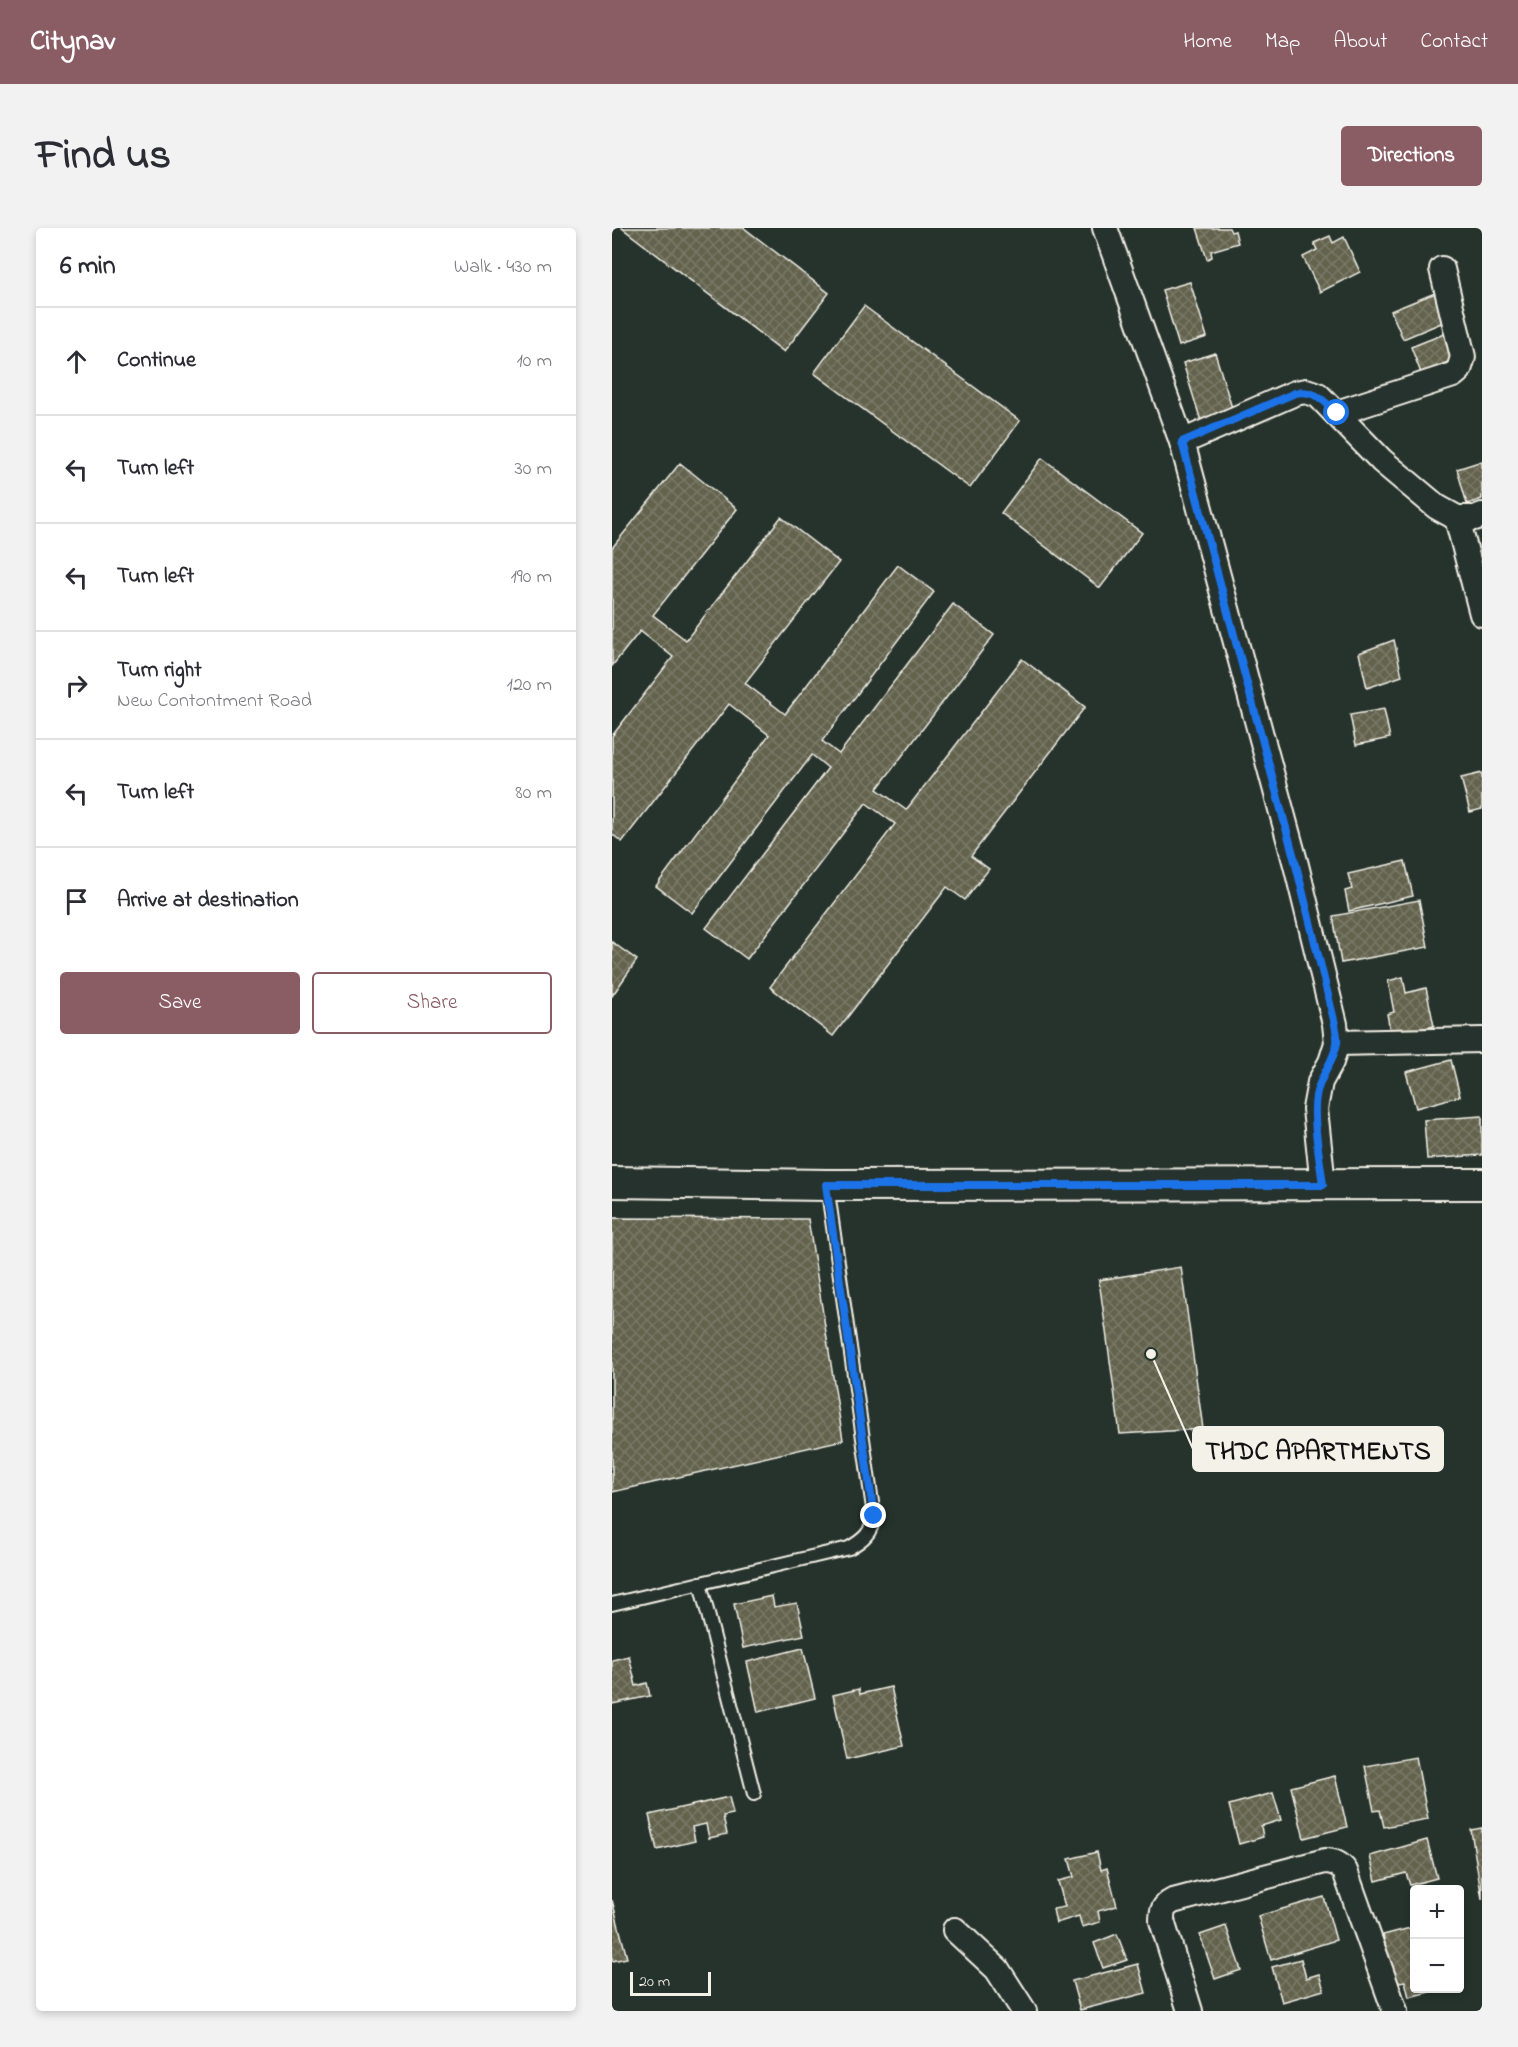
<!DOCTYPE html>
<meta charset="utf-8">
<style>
:root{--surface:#fff;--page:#f2f2f3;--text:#2b2b33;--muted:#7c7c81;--line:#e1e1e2;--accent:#8a5d65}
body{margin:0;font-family:"Indie Flower",sans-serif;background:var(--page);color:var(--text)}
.controls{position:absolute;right:18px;bottom:18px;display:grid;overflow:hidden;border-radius:6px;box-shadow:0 3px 9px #0003}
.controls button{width:54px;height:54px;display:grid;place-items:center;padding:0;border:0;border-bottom:2px solid var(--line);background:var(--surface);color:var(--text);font:30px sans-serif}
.scale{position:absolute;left:18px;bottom:15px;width:81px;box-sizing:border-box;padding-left:6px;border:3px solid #f4f1e8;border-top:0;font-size:16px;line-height:21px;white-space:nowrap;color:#f4f1e8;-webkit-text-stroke:4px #26332d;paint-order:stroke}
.stop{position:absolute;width:18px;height:18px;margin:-14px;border:4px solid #1a73e8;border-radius:50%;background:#fff}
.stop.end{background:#1a73e8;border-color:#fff;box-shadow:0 2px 6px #0008}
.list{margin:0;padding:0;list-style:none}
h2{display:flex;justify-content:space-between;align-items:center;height:78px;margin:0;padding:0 24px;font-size:26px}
h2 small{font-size:20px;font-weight:400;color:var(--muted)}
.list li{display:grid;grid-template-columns:39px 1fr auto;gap:18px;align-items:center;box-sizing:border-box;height:108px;padding:0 24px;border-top:2px solid var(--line)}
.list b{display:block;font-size:22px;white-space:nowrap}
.list p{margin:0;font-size:20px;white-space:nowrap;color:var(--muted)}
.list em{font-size:20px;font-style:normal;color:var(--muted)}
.actions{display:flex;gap:12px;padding:18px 24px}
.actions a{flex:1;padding:14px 0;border:2px solid var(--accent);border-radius:6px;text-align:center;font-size:21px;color:var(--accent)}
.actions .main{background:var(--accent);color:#fff}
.icon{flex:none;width:33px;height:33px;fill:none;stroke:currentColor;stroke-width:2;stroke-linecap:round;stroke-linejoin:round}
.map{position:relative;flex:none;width:870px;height:1783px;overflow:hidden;border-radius:6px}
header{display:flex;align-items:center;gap:36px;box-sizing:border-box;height:84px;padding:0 30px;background:var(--accent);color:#fff}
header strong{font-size:28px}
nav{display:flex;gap:33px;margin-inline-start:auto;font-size:21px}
.intro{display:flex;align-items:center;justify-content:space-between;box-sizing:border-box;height:144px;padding:0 36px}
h1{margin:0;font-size:42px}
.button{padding:15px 27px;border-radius:6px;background:var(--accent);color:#fff;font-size:21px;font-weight:700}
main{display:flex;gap:36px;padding:0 36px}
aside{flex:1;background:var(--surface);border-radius:6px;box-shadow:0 3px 9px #0003}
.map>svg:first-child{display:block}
.building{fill:url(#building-cross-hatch);stroke:#f4f1e8;stroke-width:1.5}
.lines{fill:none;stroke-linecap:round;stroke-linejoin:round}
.service-casing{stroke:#f4f1e8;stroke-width:16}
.minor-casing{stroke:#f4f1e8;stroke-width:28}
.tertiary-casing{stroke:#f4f1e8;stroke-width:34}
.service{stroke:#26332d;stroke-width:12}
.minor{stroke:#26332d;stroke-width:24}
.tertiary{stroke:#26332d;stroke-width:30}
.route{stroke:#1a73e8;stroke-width:8}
.leader{fill:none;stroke:#f4f1e8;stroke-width:2}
.callout-dot{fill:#f4f1e8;stroke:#26332d;stroke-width:2}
.callout{fill:#f4f1e8;stroke:#f4f1e8;stroke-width:2}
.callout-label{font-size:26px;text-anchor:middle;font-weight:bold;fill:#111}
</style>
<header>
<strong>Citynav</strong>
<nav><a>Home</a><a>Map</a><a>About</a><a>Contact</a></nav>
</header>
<div class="intro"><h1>Find us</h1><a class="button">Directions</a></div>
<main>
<aside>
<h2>6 min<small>Walk · 430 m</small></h2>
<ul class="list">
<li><svg class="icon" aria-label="ahead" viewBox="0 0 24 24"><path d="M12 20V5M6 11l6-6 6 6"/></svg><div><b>Continue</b></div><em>10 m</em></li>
<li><svg class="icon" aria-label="left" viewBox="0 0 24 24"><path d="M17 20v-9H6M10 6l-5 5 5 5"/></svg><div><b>Turn left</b></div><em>30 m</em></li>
<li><svg class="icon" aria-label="left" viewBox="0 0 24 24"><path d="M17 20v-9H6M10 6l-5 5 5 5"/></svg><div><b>Turn left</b></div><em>190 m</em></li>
<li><svg class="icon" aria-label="right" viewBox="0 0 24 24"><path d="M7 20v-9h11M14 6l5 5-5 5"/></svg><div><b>Turn right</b><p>New Contontment Road</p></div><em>120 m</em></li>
<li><svg class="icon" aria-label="left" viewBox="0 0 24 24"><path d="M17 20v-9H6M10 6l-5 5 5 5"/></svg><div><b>Turn left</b></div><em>80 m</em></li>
<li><svg class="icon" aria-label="arrive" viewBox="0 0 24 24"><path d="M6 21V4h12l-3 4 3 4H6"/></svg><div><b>Arrive at destination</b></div></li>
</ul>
<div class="actions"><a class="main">Save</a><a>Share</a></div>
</aside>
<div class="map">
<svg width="870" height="1783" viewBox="0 0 870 1783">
<defs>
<pattern id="building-cross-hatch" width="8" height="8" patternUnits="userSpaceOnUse" patternTransform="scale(1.5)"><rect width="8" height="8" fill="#62624d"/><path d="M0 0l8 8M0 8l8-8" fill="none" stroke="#797967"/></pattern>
</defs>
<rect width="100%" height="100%" fill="#26332d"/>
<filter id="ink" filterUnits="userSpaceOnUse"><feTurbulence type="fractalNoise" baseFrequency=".0167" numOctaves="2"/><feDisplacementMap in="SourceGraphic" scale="12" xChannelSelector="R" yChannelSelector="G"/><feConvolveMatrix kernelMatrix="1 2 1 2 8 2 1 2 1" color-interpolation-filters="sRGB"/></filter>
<g filter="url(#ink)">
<g class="building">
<polygon points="10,0 132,0 217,65 172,124"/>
<polygon points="585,0 617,0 619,4 623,3 626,15 599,23 600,29 595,31"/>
<polygon points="718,8 721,15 732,9 748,44 708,64 691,29 705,22 702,15"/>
<polygon points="578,54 595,109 567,118 550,62"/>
<polygon points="823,65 834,93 791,111 779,83"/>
<polygon points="252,78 408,193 358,260 202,145"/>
<polygon points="837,104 848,129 809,145 799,119"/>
<polygon points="603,125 621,183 589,193 571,135"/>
<polygon points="430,230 530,305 488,360 389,285"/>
<polygon points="870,233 870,271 855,276 845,241"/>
<polygon points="68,235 125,281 41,387 74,412 169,289 227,334 133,455 173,486 286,337 322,364 210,513 227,526 341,376 382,407 265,561 294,582 410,431 473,479 359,628 377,641 353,672 335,659 221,808 158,759 283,596 254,575 135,731 94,700 216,540 200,527 80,685 44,658 157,507 117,476 10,614 0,606 0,508 61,429 28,403 0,438 0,320"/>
<polygon points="782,412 790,448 755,460 747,425"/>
<polygon points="772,481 778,510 744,517 738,487"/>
<polygon points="870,545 870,581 858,584 849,550"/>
<polygon points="793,633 801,668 737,683 733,663 740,661 736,646"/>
<polygon points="807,672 816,719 729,735 721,688"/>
<polygon points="0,714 25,732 0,768"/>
<polygon points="791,749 794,765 814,760 822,798 779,807 775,786 782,784 776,753"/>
<polygon points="839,832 848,868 804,880 794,844"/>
<polygon points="870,888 870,927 815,931 812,892"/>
<polygon points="0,990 196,991 231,1212 0,1264"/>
<polygon points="569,1039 591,1201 508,1206 487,1052"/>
<polygon points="160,1368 162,1379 185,1375 192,1407 131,1420 122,1376"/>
<polygon points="191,1420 203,1470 146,1484 135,1434"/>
<polygon points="17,1428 24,1458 35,1455 38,1468 0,1476 0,1432"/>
<polygon points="279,1459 292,1518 235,1531 221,1467 247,1461 248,1466"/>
<polygon points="804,1529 816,1591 772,1599 768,1582 762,1583 753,1538"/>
<polygon points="723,1548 735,1599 692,1610 679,1559"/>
<polygon points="661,1565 669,1592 649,1598 651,1609 627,1616 617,1577"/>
<polygon points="117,1569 121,1586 111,1588 115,1606 97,1610 94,1596 80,1599 83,1613 45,1622 37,1587"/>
<polygon points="870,1600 870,1671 859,1602"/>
<polygon points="815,1612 825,1650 798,1657 794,1645 764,1653 758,1628"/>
<polygon points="485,1624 489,1642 495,1640 505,1678 486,1683 488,1694 470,1699 467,1688 444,1695 441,1681 453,1679 446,1653 462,1649 457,1631"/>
<polygon points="712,1669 724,1712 659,1732 646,1688"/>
<polygon points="0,1672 15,1730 0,1733"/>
<polygon points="614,1698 629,1742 603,1751 588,1707"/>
<polygon points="802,1699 802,1760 833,1760 797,1769 793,1753 782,1755 771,1707"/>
<polygon points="505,1706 515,1732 491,1740 482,1715"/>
<polygon points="689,1731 694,1750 707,1746 712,1762 670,1774 660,1739"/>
<polygon points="526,1736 534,1765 468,1782 460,1753"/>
</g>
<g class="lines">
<g class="service-casing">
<g id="service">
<polyline points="88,1355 142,1566"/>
<path d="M0,1376L237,1320C251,1312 260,1305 262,1288L215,957"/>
</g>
</g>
<g class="minor-casing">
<g id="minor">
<polyline points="493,0 570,214 684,637 723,796 725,815 719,834 708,854 703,881 711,957"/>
<polyline points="725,185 841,147 847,142 851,129 830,41"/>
<polyline points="570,214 683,165 694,163 706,167 770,233 825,279 845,290 863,290 870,287"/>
<polyline points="845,290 870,386"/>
<polyline points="725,815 870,812"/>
<polyline points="343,1702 385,1741 412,1783"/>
<path d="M578,1783L550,1693C550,1683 551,1678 561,1673L713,1633C722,1633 728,1636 733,1643L783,1783"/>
</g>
</g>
<g class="tertiary-casing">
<polyline id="tertiary" points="0,954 215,957 870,956"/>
</g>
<use href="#service" class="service"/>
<use href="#minor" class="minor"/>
<use href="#tertiary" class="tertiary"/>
</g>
</g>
<g class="lines" filter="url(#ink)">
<path class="route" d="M262,1288L214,957H711C708,932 700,892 704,868C707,849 722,834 725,815C726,810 724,802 723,796L684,637L570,214L683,165C702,161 711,172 725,185"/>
</g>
<path class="leader" d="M539 1126L581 1221"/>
<circle class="callout-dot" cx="539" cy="1126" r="6"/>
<rect class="callout" x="581" y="1199" width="250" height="44" rx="6"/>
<g class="callout-label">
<text x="706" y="1231">THDC APARTMENTS</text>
</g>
</svg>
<div class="controls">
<button>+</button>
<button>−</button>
</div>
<div class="scale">20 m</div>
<div class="stop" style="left:725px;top:185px"></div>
<div class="stop end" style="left:262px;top:1288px"></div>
</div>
</main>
